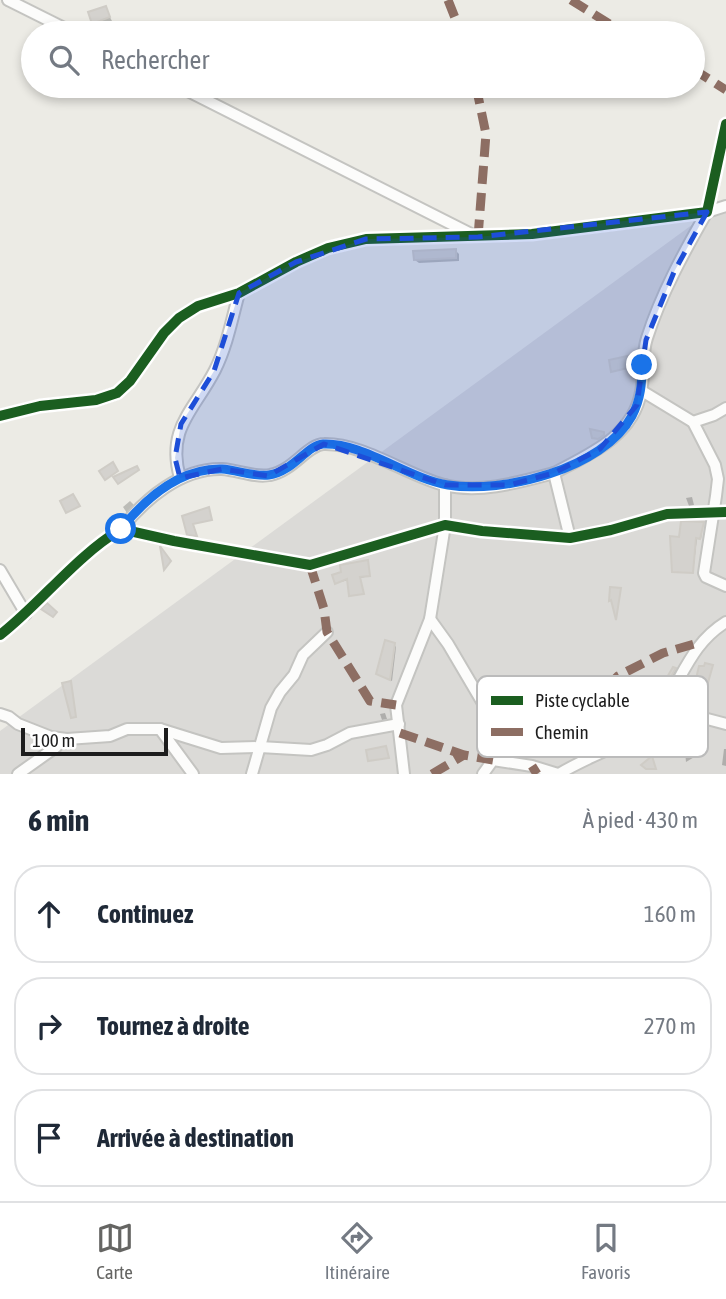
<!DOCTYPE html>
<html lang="fr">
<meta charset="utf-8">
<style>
:root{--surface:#fff;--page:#f6f6f7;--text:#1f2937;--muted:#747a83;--line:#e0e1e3;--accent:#656563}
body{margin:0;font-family:"Asap Condensed",sans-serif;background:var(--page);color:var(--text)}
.scale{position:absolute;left:21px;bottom:18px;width:147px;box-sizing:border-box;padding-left:7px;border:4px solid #1d1d1d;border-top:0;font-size:19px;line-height:24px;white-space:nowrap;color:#1d1d1d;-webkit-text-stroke:5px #fff;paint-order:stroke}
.stop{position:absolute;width:21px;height:21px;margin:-16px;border:5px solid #1a73e8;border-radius:50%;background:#fff}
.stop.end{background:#1a73e8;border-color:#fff;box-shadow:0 2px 7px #0008}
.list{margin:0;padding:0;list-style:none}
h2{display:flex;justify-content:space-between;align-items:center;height:91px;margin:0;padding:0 28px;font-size:30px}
h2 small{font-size:23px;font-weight:400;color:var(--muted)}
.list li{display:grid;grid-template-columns:46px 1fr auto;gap:21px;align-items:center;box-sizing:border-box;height:98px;margin:0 14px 14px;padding:0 14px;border:2px solid var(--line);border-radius:28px}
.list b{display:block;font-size:26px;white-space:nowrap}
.list em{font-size:23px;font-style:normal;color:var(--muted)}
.icon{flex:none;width:38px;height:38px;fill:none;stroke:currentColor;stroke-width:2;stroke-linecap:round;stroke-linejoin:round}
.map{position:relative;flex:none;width:726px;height:774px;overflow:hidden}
.search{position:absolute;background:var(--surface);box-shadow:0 4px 10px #0003;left:21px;right:21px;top:21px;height:77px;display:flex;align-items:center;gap:18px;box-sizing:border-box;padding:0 24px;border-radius:38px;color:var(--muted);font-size:26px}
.sheet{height:427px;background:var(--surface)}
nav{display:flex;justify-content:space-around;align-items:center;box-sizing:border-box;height:98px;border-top:2px solid var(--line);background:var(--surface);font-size:19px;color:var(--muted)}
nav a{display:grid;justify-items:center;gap:4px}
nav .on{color:var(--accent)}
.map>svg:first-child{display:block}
.residential{fill:#dbdad7}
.shadow{fill:#0003}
.building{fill:#d4d2ce;stroke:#cfccc6;stroke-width:2}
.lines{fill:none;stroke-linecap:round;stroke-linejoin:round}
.street-casing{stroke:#c4c4c1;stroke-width:14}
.street{stroke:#fcfcfb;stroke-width:10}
.quiet{stroke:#8d6e63;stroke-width:9;stroke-dasharray:18 9;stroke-linecap:butt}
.cycleway-casing{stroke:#fff;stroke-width:15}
.cycleway{stroke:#1b5e20;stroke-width:10}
.route{stroke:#1a73e8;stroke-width:9}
.marked{fill:#1d4ed8;fill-opacity:0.2;stroke:#1d4ed8;stroke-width:5;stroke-dasharray:14 9;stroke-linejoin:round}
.key{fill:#fff;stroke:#bbb;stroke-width:2}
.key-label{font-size:19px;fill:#1d1d1d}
</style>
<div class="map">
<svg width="726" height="774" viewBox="0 0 726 774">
<rect width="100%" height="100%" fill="#ecebe5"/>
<polygon class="residential" points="726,200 726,774 0,774 0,731"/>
<g class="shadow">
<polygon points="105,8 112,21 97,26 94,23"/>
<polygon points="455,250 459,254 459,261 419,263 415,260"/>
<polygon points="692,497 694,505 689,506 686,498"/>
<polygon points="130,501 134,505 127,513 123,507"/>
<polygon points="703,524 701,539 697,538 693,573 675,572"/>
<polygon points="367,562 370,576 360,578 364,594 352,596 348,580 337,583"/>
<polygon points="394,644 396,647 392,681 381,676"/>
<polygon points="675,669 676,671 659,699 657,698"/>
<polygon points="385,713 387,719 382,720 380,714"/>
<polygon points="724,749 726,749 726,766 722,765"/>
<polygon points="685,752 688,752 696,756 686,762"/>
</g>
<g class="building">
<polygon points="106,6 110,17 92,24 88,12"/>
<polygon points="456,249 456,258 414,260 413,251"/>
<polygon points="632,355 633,363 627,364 628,368 611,372 609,360"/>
<polygon points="590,429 604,432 604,435 598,439 592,438"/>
<polygon points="113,462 118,471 105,480 99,471"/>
<polygon points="137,466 139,470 118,484 113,477"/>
<polygon points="73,494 80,506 66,513 60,501"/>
<polygon points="209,507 212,520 193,524 197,536 187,535 182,516"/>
<polygon points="681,521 704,522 700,539 696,538 693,573 672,572 670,536 679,537"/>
<polygon points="160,546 171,561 164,570"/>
<polygon points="368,560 370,576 360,577 364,594 349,596 347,579 335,584 332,575 341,572 340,565"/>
<polygon points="610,587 621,588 616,620 611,600 609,601"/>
<polygon points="47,603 57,612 53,617 41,609"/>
<polygon points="385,640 395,643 390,680 376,674"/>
<polygon points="705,663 713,665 707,686 695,683 699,666 704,666"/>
<polygon points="673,667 676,668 662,693 657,699 655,698"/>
<polygon points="71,681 76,717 71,718 62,683"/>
<polygon points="386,746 389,758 368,761 366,750"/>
<polygon points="652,756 656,769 646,769 641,765"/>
</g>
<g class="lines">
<g class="street-casing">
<g id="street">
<polyline points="8,0 74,33"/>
<polyline points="178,86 475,236"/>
<polyline points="642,391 693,422 715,465 718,479 716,496 704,573 706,577 726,586"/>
<polyline points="0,416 40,406 96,400 117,393 130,381 164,333 179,318 198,306 239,293 296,262 328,248 366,239 532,234 707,212 726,124"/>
<polyline points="693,422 714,415 726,408"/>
<path d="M180,478C166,428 194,411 215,370C227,346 232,319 239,293"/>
<path d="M121,529C145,499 181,468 222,469C237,470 255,478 270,475C293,471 308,444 324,444C363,443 406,475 444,485C480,494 520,482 554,473"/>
<path d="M570,538L554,473C590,454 633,436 641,392C645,374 641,356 647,338C661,294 684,252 707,212L726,206"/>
<polyline points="0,570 26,614"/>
<polyline points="430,619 448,644 491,717 496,739 493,760"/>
<path d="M0,635C42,602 75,557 121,529L174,541L310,565L445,525L482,531L570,538L611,530L667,514L726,512"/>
<polyline points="662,707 726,724"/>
<polyline points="0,714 9,717 18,724 51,737 67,739 110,736 127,729 160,729 193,774"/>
<polyline points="160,729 221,748 260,747 311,750 327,745 350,733 399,724"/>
<polyline points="18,774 56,747 62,739"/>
<polyline points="252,774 271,708 280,692 294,675 303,655 327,632"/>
<polyline points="404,774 396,705 430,619 445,525 445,485"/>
<polyline points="483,774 493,760 532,766 558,774"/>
<path d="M559,774C588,756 623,747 648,723C681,691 684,648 726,622"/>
</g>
</g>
<use href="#street" class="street"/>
<g class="quiet">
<polyline points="448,0 461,33"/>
<polyline points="571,0 624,33"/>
<polyline points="693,69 726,90"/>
<polyline points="476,86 486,134 478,237"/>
<polyline points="310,565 324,609 327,632 370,701 396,705"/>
<polyline points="587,707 618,676 663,653 701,642"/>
<polyline points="400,733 464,755 493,760"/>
<polyline points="532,766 537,774"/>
<polyline points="432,774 464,755"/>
</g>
<g class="cycleway-casing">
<g id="cycleway">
<polyline points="0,416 40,406 96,400 117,393 130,381 164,333 179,318 198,306 239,293 296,262 328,248 366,239 532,234 707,212 726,124"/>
<path d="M0,635C42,602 75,557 121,529L174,541L310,565L445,525L482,531L570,538L611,530L667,514L726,512"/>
</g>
</g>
<use href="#cycleway" class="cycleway"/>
</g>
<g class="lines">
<path class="route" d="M121,529C145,499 180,468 222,469C237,470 254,477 269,475C293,472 307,445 323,444C362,442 409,479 448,485C503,494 603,469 632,416C641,399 642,383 642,365"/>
</g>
<path class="marked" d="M707,212L674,272L646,340L637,405L600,449L554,473L509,485H445L324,444L268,476L222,469L180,478L175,458L181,424L214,371L239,293L296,262L366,239L478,237Z"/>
<rect x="477" y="676" width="231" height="81" rx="10" class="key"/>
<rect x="491" y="696" width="32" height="9" fill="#1b5e20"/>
<rect x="491" y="728" width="32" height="8" fill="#8d6e63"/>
<g class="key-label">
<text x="535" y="707">Piste cyclable</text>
<text x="535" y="739">Chemin</text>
</g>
</svg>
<div class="scale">100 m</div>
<div class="stop" style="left:121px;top:529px"></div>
<div class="stop end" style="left:642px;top:365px"></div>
<div class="search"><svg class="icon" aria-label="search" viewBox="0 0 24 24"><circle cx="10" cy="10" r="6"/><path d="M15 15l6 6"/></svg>Rechercher</div>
</div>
<section class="sheet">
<h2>6 min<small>À pied · 430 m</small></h2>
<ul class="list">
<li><svg class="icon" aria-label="ahead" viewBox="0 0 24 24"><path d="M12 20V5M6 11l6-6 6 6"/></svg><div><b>Continuez</b></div><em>160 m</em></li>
<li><svg class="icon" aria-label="right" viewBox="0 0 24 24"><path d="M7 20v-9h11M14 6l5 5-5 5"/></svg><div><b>Tournez à droite</b></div><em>270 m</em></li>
<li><svg class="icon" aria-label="arrive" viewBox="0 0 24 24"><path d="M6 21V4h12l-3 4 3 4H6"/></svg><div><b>Arrivée à destination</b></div></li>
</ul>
</section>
<nav>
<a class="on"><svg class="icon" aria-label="map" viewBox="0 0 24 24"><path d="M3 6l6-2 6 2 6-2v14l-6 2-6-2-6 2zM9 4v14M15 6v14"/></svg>Carte</a>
<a><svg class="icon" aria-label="directions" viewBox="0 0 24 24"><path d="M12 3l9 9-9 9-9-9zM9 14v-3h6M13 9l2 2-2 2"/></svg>Itinéraire</a>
<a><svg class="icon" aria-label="saved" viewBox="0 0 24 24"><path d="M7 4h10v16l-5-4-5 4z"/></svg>Favoris</a>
</nav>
